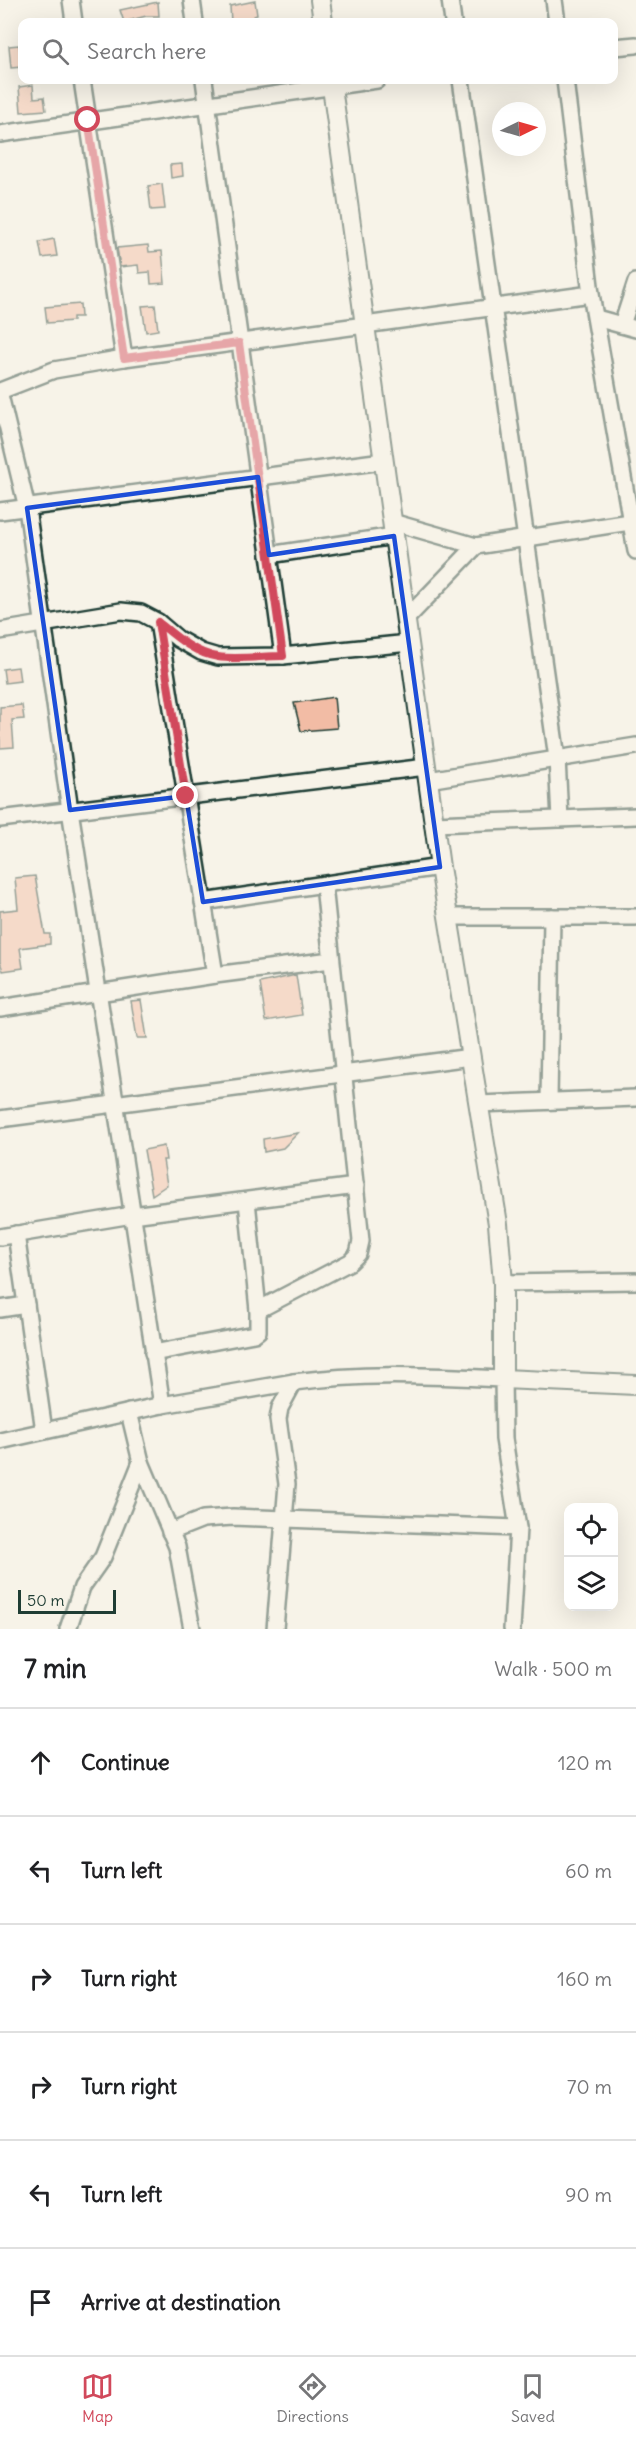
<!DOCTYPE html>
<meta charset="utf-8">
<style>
:root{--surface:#fff;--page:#f6f6f6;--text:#202124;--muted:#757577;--line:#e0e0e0;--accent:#d1495b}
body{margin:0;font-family:Delius,sans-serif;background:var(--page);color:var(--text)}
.controls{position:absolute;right:18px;bottom:18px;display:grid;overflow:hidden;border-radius:12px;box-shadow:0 6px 24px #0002}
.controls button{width:54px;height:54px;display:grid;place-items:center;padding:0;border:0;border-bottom:2px solid var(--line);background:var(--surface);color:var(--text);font:30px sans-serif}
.compass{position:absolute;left:492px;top:102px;width:54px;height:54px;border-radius:50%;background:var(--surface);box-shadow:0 6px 24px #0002;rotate:85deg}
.scale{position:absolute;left:18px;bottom:15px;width:98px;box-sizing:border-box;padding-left:6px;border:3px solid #1f3d34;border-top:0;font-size:16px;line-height:21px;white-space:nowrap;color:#1f3d34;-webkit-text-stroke:4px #f7f3e8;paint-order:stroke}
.stop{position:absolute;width:18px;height:18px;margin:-14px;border:4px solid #d1495b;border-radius:50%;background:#fff}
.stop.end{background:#d1495b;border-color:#fff;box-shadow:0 2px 6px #0008}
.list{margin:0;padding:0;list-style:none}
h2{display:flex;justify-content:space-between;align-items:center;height:78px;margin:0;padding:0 24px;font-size:26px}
h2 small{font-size:20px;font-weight:400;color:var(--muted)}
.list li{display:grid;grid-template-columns:39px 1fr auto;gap:18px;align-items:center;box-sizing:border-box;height:108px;padding:0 24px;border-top:2px solid var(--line)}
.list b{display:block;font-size:22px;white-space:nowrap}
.list em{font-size:20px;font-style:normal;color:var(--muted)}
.icon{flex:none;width:33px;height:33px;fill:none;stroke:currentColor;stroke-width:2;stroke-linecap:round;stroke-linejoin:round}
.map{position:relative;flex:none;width:636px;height:1629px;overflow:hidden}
.search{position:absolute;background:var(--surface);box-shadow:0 6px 24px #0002;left:18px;right:18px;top:18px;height:66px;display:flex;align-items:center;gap:15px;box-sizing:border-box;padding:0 21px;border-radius:12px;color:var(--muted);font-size:22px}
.sheet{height:726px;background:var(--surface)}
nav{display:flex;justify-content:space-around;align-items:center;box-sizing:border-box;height:84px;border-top:2px solid var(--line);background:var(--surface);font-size:16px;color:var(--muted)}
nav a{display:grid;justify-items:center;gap:3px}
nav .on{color:var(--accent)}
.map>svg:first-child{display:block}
.building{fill:#f2bca5;stroke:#1f3d34;stroke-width:1.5}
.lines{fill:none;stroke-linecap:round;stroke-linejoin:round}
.minor-casing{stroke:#1f3d34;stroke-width:20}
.tertiary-casing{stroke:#1f3d34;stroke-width:22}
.minor{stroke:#f7f3e8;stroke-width:15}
.tertiary{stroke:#f7f3e8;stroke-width:18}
.route{stroke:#d1495b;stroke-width:8}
.marked{fill:none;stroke:#1d4ed8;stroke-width:4.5;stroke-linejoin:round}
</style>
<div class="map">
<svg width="636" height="1629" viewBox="0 0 636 1629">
<rect width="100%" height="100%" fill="#f7f3e8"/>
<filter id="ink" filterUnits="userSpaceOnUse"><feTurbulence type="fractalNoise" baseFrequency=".0167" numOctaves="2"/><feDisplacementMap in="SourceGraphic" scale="12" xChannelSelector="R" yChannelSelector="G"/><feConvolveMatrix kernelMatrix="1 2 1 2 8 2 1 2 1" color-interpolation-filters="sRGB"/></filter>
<g filter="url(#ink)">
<g class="building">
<polygon points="255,1 257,15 254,16 254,20 231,22 230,6"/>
<polygon points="158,2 159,16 146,16 124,22 120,10"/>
<polygon points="19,45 22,67 11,68 9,46"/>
<polygon points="33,85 34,98 44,97 46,110 21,112 19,87"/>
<polygon points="182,164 183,176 171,178 170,165"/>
<polygon points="162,184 165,209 151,210 148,186"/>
<polygon points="54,239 57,256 42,258 39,242"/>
<polygon points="148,245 149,252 162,251 165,283 151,284 150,272 139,273 138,265 120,267 117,248"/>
<polygon points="80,304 81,317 73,317 73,321 47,323 45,307"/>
<polygon points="155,305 158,330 146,332 142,306"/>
<polygon points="18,667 20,681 5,683 3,669"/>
<polygon points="334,697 337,728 301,731 294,703"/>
<polygon points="22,705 24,719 12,720 14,747 0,748 0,707"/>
<polygon points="35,876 45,934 50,934 50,944 20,948 23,968 3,971 0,962 0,911 18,909 15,878"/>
<polygon points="296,975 302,1015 266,1021 260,983"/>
<polygon points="141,1000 147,1038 137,1038 131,1001"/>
<polygon points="298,1133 283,1148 264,1152 263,1139"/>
<polygon points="164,1146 166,1160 163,1160 167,1185 152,1195 144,1150"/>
</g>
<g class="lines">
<g class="minor-casing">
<g id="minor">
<polyline points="71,0 74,22"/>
<polyline points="192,0 195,22"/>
<polyline points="450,0 453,22"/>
<polyline points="554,0 557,22"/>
<polyline points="614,47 636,45"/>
<polyline points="82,80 124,358"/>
<polyline points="204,80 283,656"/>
<polyline points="461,80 557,758 560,819"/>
<polyline points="565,80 591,294 636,551"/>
<polyline points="0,134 377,80"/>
<polyline points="596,318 636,329"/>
<polyline points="622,325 636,282"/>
<polyline points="0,391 54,370 124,358 591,294"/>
<polyline points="0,395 27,508 70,810 162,1405"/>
<polyline points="0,511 383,461"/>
<polyline points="392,522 476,546 636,521"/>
<polyline points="269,555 394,536"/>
<polyline points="406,619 476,546"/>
<polyline points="158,622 215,975"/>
<polyline points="0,631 121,611 141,613 158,622 178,639 201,652 218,657 283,656 409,643"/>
<polyline points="428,780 636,746"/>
<polyline points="0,819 426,767"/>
<polyline points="434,824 636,816"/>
<polyline points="203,902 440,867"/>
<polyline points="448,917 636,917"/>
<polyline points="0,1008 215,975 331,960"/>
<polyline points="549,1101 552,917"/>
<polyline points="478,1104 636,1098"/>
<polyline points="0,1119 471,1057"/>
<polyline points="16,1234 44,1431"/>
<polyline points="0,1237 132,1215 356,1186"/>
<polyline points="503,1283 636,1281"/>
<polyline points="0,1309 26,1305"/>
<polyline points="258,1310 350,1262 358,1254 361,1241 324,885"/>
<polyline points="153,1353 254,1334 258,1331 258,1310 247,1201"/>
<polyline points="129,1412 141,1462 177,1547 192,1629"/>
<polyline points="0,1441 162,1405 294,1382"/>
<polyline points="170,1532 203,1519 233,1517 518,1528"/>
<polyline points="68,1629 82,1587 103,1557 141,1462"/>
<path d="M275,1629L287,1484L278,1419L280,1408L294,1382C366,1372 431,1376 503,1379L504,1439L518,1528L512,1629"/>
</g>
</g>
<g class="tertiary-casing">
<g id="tertiary">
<polyline points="320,0 323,22"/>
<polyline points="331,80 440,867 498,1224 503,1283 503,1379 636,1385"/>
</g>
</g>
<use href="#minor" class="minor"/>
<use href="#tertiary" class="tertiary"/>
</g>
</g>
<g class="lines" filter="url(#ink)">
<path class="route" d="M88,120L124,358L239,343L283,656C262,656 238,660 218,657C195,654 175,636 158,622L186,796"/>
</g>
<path d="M0 0H636V1629H0ZM258,477L269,555L394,536L440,867L203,902L186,796L70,810L27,508Z" fill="#f7f3e8" fill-opacity=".55" fill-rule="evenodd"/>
<path class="marked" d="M258,477L269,555L394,536L440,867L203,902L186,796L70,810L27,508Z"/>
</svg>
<div class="controls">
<button><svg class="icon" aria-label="locate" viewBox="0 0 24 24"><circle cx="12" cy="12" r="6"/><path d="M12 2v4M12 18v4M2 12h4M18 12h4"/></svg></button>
<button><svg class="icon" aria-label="layers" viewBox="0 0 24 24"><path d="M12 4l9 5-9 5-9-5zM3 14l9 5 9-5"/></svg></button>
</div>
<svg class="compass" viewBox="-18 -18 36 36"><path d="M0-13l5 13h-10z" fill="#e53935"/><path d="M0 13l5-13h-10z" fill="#757577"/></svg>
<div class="scale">50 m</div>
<div class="stop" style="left:88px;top:120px"></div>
<div class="stop end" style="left:186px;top:796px"></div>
<div class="search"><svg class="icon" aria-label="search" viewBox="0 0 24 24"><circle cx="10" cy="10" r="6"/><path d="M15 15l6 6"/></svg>Search here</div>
</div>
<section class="sheet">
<h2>7 min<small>Walk · 500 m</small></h2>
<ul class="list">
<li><svg class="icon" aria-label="ahead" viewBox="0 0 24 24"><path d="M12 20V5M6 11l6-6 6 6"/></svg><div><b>Continue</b></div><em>120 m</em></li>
<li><svg class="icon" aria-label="left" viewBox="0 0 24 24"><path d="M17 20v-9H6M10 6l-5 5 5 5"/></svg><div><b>Turn left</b></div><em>60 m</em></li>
<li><svg class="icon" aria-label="right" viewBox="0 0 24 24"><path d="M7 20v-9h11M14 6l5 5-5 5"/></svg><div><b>Turn right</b></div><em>160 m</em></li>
<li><svg class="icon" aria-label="right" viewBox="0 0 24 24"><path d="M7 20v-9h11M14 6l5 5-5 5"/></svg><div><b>Turn right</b></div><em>70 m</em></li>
<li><svg class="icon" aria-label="left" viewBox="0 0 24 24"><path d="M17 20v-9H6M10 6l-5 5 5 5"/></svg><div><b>Turn left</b></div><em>90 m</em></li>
<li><svg class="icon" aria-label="arrive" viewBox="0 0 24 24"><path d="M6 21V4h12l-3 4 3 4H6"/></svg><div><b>Arrive at destination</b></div></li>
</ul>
</section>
<nav>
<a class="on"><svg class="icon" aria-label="map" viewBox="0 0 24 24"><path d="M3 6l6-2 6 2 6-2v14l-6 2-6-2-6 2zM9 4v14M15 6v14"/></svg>Map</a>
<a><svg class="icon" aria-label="directions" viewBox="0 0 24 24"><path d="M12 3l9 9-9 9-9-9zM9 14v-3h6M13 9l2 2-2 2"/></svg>Directions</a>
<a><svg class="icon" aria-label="saved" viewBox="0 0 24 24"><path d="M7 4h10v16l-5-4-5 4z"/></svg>Saved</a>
</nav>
